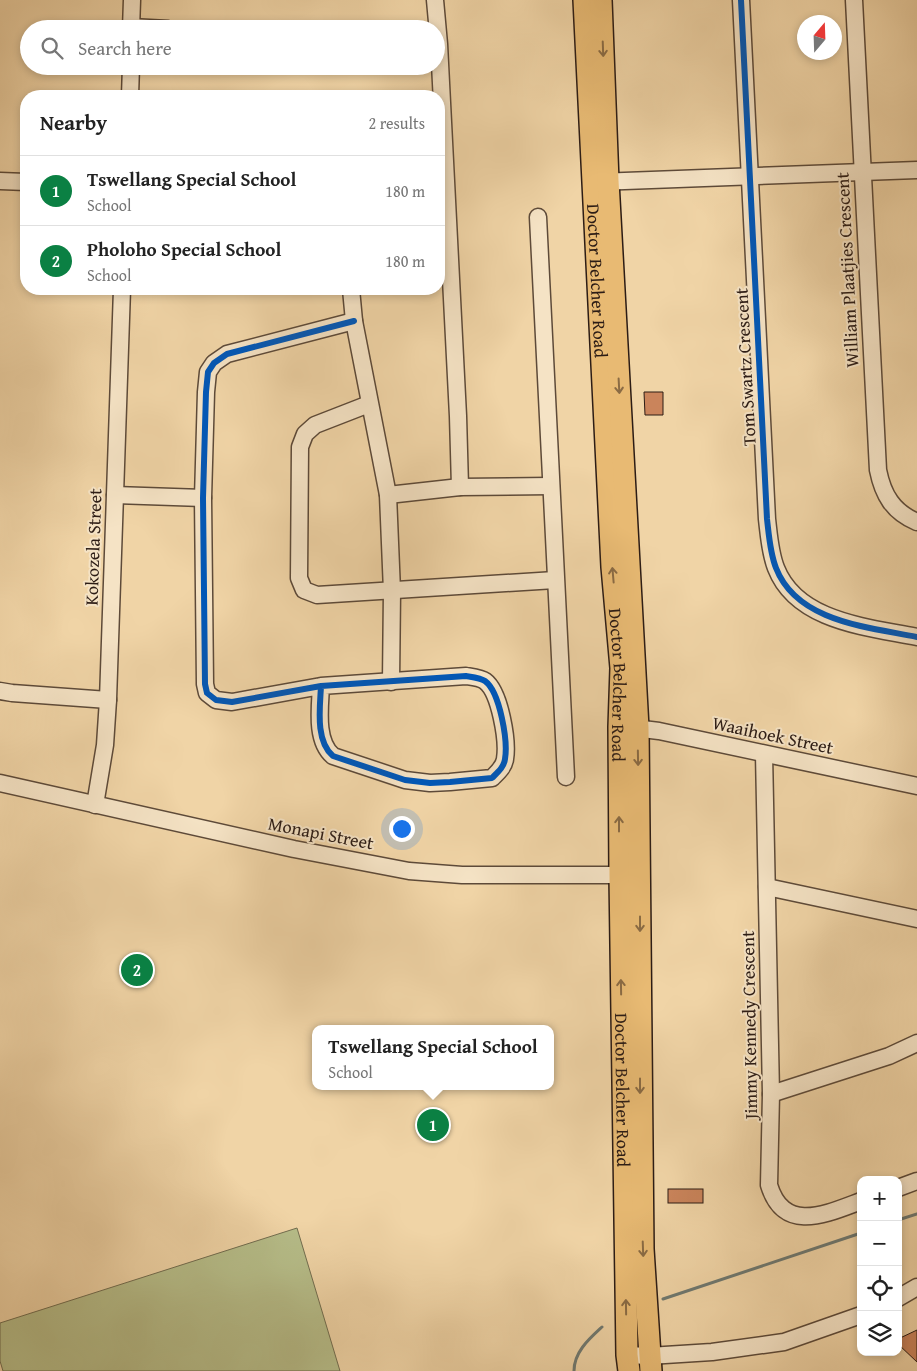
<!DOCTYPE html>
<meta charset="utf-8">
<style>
:root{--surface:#fff;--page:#f6f6f6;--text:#222;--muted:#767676;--line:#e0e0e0;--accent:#0b8043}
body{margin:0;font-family:"Gentium Book Plus",serif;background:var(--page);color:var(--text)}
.controls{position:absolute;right:15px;bottom:15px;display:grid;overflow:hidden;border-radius:10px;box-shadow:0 2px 8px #0003}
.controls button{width:45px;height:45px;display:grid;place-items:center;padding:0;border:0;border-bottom:1px solid var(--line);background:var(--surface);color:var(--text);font:25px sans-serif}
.compass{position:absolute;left:797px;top:15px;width:45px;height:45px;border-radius:50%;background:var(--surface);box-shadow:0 2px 8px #0003;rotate:19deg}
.you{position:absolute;left:401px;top:828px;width:18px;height:18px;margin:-12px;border:4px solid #fff;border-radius:50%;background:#1a73e8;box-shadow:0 0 0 8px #1a73e833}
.badge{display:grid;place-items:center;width:32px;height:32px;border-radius:50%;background:var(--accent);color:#fff;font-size:16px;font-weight:700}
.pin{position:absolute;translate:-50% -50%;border:2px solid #fff;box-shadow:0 1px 5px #0006}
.popup{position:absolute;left:312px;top:1025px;width:242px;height:65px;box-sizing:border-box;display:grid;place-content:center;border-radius:10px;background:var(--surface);filter:drop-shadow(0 1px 4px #0005);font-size:16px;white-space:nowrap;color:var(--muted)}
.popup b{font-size:19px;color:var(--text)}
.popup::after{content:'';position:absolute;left:50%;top:100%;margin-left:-10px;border:10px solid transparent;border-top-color:var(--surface)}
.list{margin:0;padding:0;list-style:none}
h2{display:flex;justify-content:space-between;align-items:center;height:65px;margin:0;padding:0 20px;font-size:21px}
h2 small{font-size:16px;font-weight:400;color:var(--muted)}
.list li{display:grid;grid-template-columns:32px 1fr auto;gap:15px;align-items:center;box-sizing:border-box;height:70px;padding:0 20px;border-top:1px solid var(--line)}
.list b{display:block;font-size:19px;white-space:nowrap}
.list p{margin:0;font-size:16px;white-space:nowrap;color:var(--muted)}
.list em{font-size:16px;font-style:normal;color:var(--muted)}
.icon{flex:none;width:28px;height:28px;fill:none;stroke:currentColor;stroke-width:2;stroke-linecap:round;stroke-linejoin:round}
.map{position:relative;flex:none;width:917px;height:1371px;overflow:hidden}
.search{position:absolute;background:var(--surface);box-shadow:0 2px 8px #0003;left:20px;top:20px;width:425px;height:55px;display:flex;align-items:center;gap:12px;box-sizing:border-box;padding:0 18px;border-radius:28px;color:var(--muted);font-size:19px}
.panel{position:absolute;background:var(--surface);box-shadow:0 2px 8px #0003;left:20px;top:90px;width:425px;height:205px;border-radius:20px}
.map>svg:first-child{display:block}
.green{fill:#b6bd89;stroke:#716c4f}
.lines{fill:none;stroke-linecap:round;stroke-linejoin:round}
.stream{stroke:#6f7971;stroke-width:3}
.building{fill:#ca845b;stroke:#2c1c15}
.minor-casing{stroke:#5d4a39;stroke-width:19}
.major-casing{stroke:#2c1c15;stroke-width:24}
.minor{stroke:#f5e3c5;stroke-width:16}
.major{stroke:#e8ba73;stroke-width:21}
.cycleway-casing{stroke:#f5e3c5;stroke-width:9}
.cycleway{stroke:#0057b8;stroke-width:6}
.oneway{stroke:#8a6b44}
.labels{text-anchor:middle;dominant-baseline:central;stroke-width:4;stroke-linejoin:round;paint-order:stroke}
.street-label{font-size:18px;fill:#2c1c15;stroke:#f5e3c5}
</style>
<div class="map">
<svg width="917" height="1371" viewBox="0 0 917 1371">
<rect width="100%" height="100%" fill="#f0d4a6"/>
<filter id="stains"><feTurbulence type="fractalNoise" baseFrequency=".004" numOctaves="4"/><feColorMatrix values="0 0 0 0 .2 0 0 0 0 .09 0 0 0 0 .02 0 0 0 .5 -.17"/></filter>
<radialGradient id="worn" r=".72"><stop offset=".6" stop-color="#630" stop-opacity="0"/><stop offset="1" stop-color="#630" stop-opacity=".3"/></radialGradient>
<polygon class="green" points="297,1228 340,1371 3,1371 0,1361 0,1323"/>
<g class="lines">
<g class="stream">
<polyline points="898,1220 917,1214"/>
<polyline points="663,1299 861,1233"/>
<path d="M574,1371C574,1352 589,1339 602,1327"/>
</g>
</g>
<g class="building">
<polygon points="644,392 663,392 663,415 645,415"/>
<rect x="668" y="1189" width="35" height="14"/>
<polygon points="917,1330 917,1362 898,1344 898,1339"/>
</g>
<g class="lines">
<g class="minor-casing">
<g id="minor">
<polyline points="435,0 439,44 458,416 460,487"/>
<path d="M741,0L767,519C769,536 770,553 776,568C797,622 868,627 917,637"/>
<path d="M854,0L878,470C883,495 893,512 917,522"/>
<polyline points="131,27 168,29"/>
<polyline points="131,29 132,0"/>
<polyline points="130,96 131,66"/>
<polyline points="0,181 26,182"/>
<polyline points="598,182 917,170"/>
<polyline points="538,217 566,777"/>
<polyline points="351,289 354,321 388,495 392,591 391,682"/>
<polyline points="369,404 315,425 305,434 300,447 299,578 304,590 317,595 555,580"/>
<polyline points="115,495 203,498"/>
<polyline points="388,495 460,487 551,486"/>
<path d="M321,686C320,707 315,741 333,756L405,780L430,783L450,782L492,778C498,772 504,767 505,759C508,741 500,692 485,681C481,678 472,677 466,676L321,686L232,702L216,700L207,693L205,684L203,498L206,392L208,372L214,363L227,354L354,321"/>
<polyline points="0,691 12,693 108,700"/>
<polyline points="626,727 659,731 917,786"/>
<path d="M764,754L771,1094L769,1185C784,1234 826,1214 861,1201"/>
<polyline points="0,783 294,849 409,871 462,875 630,875"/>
<polyline points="95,805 105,745 108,700 122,289"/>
<polyline points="767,887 917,919"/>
<polyline points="771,1094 889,1056 917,1043"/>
<polyline points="898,1188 917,1181"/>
<polyline points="898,1298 917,1287"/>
<polyline points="627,1355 649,1356 712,1352 784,1342 861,1315"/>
</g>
</g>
<g class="major-casing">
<g id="major">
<path id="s1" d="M584,0L612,567L621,668L619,727L620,876L627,1355L629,1371"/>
<polyline points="601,0 608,181 638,728 643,1249 651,1371"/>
</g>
</g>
<use href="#minor" class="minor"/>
<use href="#major" class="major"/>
<g class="cycleway-casing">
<g id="cycleway">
<path d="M741,0L767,519C769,536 770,553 776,568C797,622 868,627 917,637"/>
<path d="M321,686C320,707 315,741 333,756L405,780L430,783L450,782L492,778C498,772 504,767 505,759C508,741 500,692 485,681C481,678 472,677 466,676L321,686L232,702L216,700L207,693L205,684L203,498L206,392L208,372L214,363L227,354L354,321"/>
</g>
</g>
<use href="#cycleway" class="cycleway"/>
</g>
<defs><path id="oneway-shaft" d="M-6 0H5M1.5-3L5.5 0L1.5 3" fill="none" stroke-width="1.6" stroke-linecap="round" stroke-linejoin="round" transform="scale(1.25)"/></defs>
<g class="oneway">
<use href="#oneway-shaft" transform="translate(603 49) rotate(88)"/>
<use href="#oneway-shaft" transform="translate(619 386) rotate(87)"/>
<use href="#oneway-shaft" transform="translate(613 575) rotate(-95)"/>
<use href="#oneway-shaft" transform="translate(638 758) rotate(89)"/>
<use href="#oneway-shaft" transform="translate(619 824) rotate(-90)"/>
<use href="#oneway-shaft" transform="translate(640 924) rotate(90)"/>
<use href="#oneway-shaft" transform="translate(621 987) rotate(-91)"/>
<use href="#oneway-shaft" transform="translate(640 1086) rotate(90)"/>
<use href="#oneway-shaft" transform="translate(643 1249) rotate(88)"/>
<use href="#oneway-shaft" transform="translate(626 1307) rotate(-91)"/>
</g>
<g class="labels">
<g class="street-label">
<text transform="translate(847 270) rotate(-93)">William Plaatjies Crescent</text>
<text stroke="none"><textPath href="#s1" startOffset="281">Doctor Belcher Road</textPath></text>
<text transform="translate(745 367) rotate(-93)">Tom Swartz Crescent</text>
<text transform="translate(93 547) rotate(-88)">Kokozela Street</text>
<text stroke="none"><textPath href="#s1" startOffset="686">Doctor Belcher Road</textPath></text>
<text transform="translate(773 735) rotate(12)">Waaihoek Street</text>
<text transform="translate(321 833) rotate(11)">Monapi Street</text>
<text transform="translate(749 1025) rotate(-91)">Jimmy Kennedy Crescent</text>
<text stroke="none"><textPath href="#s1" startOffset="1091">Doctor Belcher Road</textPath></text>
</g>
</g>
<rect width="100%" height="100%" filter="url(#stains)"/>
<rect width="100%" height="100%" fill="url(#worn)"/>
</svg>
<div class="controls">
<button>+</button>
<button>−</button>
<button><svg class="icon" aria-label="locate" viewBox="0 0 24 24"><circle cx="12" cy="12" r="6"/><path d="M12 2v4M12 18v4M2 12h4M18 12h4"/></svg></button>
<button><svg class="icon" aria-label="layers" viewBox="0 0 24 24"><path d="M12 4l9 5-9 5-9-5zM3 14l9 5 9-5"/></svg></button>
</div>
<svg class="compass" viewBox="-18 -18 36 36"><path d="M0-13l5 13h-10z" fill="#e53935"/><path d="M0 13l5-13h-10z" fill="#767676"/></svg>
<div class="you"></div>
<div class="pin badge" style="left:433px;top:1125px">1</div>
<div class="popup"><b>Tswellang Special School</b>School</div>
<div class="pin badge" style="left:137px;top:970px">2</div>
<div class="search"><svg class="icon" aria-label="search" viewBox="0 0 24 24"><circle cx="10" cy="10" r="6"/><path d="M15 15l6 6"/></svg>Search here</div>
<section class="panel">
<h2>Nearby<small>2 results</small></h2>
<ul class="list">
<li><span class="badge">1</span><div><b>Tswellang Special School</b><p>School</p></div><em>180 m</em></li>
<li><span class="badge">2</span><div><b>Pholoho Special School</b><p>School</p></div><em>180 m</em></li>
</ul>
</section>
</div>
